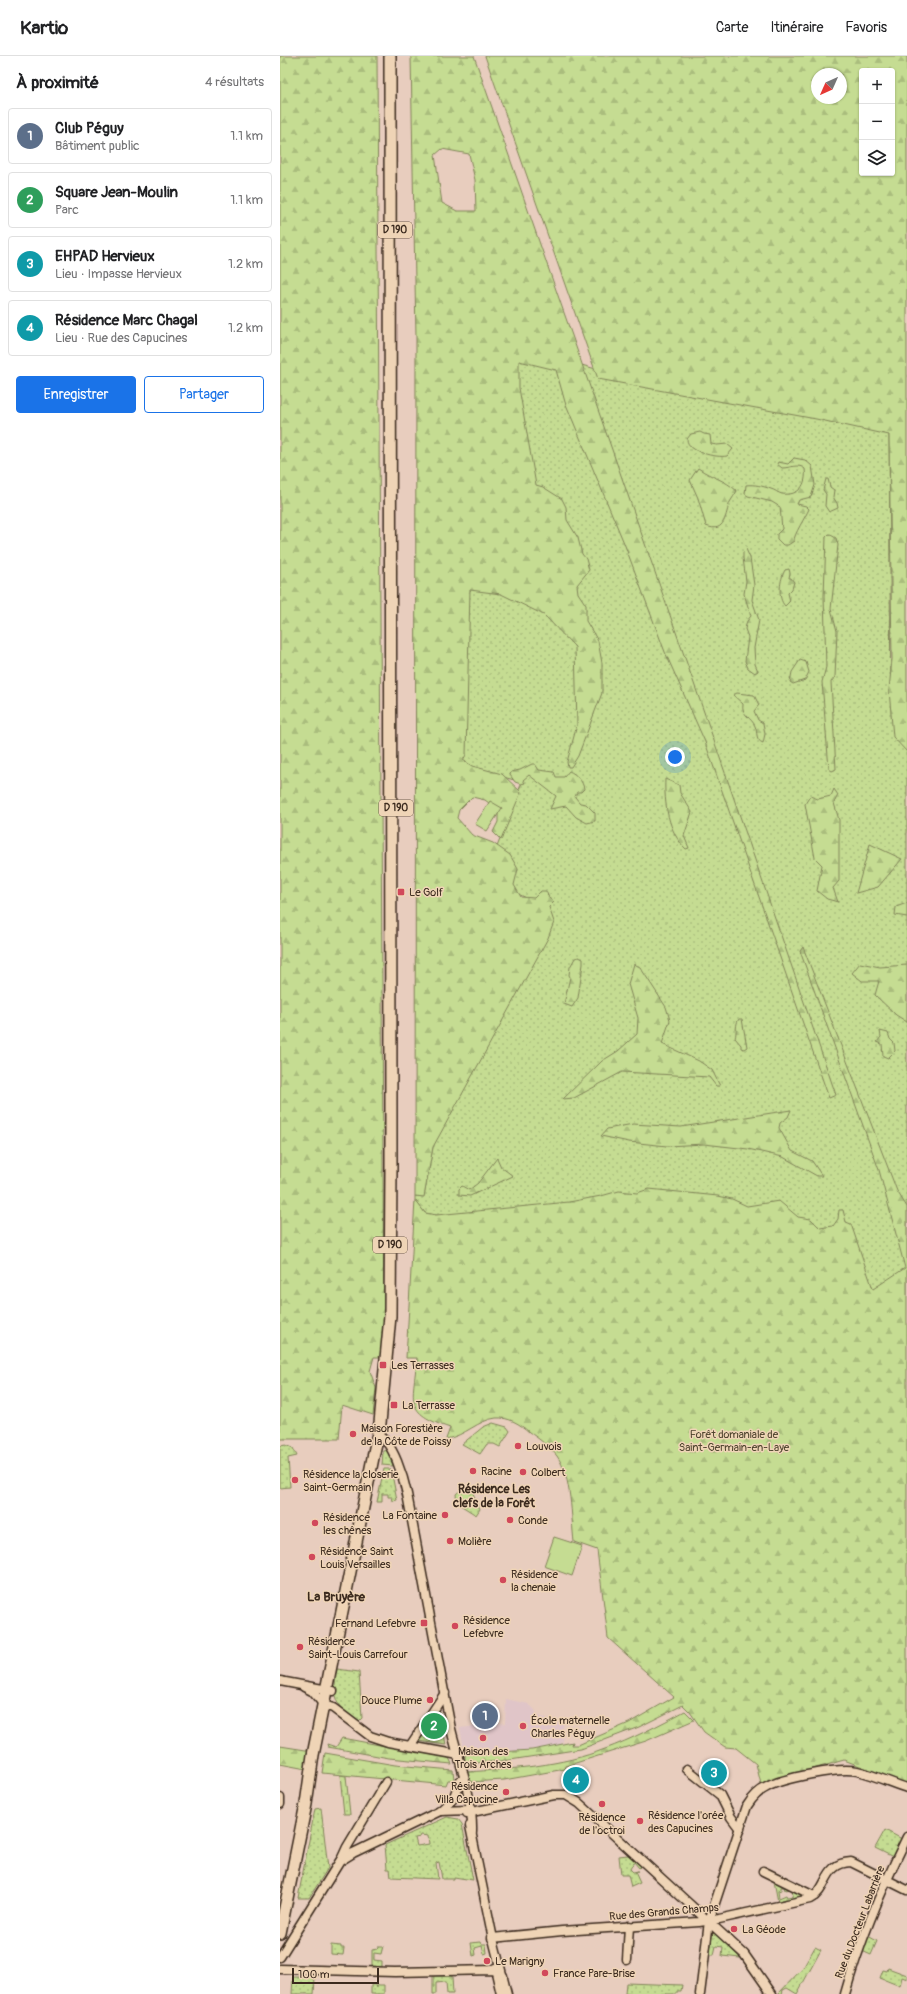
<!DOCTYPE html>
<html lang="fr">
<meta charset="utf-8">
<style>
:root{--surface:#fff;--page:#f6f6f6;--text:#202124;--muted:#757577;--line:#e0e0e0;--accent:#1a73e8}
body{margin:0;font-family:Pangolin,sans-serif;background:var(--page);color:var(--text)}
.controls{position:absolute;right:12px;top:12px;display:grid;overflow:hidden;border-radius:4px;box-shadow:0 1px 3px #0004}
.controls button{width:36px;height:36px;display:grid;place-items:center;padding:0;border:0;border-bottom:1px solid var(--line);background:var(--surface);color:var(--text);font:20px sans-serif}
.compass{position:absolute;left:531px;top:12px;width:36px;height:36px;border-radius:50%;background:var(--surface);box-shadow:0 1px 3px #0004;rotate:225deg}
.scale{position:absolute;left:12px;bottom:10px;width:87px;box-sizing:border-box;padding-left:4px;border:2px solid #3b2a1e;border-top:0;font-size:11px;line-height:14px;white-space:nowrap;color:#3b2a1e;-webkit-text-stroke:3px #efd4b6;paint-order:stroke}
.you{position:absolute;left:395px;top:701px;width:14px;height:14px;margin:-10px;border:3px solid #fff;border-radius:50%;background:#1a73e8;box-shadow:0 0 0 6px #1a73e833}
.badge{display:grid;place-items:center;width:26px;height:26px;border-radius:50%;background:var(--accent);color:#fff;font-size:13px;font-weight:700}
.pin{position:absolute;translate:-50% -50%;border:2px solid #fff;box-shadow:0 1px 4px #0006}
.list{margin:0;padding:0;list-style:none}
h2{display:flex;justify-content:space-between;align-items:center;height:52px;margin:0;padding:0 16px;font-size:17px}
h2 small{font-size:13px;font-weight:400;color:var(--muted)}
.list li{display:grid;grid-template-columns:26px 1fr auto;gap:12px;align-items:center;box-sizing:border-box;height:56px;margin:0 8px 8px;padding:0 8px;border:1px solid var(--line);border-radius:4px}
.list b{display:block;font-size:15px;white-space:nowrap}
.list p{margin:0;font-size:13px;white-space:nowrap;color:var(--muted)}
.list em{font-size:13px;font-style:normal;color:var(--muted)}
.actions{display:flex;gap:8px;padding:12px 16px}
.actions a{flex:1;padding:9px 0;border:1px solid var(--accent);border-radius:4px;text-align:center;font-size:14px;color:var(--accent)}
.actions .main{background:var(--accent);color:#fff}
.icon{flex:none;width:22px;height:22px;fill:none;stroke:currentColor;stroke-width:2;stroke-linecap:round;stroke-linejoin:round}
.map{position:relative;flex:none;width:627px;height:1938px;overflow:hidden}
header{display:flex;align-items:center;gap:24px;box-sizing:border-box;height:56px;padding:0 20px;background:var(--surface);border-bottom:1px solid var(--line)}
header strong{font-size:19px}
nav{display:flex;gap:22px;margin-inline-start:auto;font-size:14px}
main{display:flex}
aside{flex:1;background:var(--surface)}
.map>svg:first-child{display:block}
.built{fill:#e0c5c8}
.green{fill:url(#green-dots);stroke:#808358;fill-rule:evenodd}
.forest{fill:url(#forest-firs);stroke:#808358;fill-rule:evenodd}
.pitch{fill:#c5dc92;stroke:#808358}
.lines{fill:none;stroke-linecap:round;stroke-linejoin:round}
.minor-casing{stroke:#3b2a1e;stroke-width:11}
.major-casing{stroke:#3b2a1e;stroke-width:14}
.minor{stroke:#efd4b6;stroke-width:8}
.major{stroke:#efd4b6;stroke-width:11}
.poi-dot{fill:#d1495b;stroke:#efd4b6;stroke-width:1.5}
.labels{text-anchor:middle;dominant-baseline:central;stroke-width:3;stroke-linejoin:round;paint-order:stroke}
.shield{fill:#efd4b6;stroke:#715d4c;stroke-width:1}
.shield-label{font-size:10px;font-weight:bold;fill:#3b2a1e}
.poi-label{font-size:11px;fill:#3b2a1e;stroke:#efd4b6;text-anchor:start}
.park-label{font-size:11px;fill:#50452f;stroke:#efd4b6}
.street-label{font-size:11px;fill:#3b2a1e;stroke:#efd4b6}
.neighbourhood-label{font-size:12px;font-weight:bold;fill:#3b2a1e;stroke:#efd4b6}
.quarter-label{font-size:13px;font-weight:bold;fill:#3b2a1e;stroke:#efd4b6}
</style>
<header>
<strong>Kartio</strong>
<nav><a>Carte</a><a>Itinéraire</a><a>Favoris</a></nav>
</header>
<main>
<aside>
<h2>À proximité<small>4 résultats</small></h2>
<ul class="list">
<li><span class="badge" style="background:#5c6f8a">1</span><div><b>Club Péguy</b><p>Bâtiment public</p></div><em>1.1 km</em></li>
<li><span class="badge" style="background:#2e9e5b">2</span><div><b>Square Jean-Moulin</b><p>Parc</p></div><em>1.1 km</em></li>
<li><span class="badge" style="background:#0f9aa8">3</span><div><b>EHPAD Hervieux</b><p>Lieu · Impasse Hervieux</p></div><em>1.2 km</em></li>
<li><span class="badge" style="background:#0f9aa8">4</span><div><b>Résidence Marc Chagal</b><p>Lieu · Rue des Capucines</p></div><em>1.2 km</em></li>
</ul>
<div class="actions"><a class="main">Enregistrer</a><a>Partager</a></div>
</aside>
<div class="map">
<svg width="627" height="1938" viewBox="0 0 627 1938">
<defs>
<pattern id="green-dots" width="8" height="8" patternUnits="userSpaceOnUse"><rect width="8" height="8" fill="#c5dc92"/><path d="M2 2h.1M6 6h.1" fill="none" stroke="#aabd7d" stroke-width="1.8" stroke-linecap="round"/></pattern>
<pattern id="forest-firs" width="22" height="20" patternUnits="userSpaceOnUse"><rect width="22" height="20" fill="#c5dc92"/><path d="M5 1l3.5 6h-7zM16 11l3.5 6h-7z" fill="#aabd7d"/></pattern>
</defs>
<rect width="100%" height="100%" fill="#e8cdbe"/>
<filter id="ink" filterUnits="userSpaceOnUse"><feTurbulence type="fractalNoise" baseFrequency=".025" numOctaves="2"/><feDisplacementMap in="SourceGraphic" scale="8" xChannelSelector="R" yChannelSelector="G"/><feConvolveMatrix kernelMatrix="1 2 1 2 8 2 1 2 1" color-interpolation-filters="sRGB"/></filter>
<g filter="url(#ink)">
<polygon class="built" points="226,1643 249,1648 255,1654 257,1660 284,1666 282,1676 284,1680 282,1689 229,1697 185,1698 180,1672 225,1667"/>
<g class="green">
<polygon points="226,288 316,313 609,375 611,651 627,655 627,1239 145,1157 135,1144 135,1140 144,1140 153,1091 261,849 205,822 242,726 181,710 180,528"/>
<polygon points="213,1367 227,1371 230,1375 220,1391 214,1388 207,1388 200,1398 182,1388 203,1371"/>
<polygon points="6,1389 13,1392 17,1400 8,1402 10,1431 0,1432 0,1390"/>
<polygon points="105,1394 108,1396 113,1410 102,1409 103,1395"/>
<polygon points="104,1413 111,1413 117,1444 113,1445 112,1441 108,1441 108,1438 102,1438 102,1446 97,1446"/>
<polygon points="182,1433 191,1433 200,1453 196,1459 177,1447 176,1438"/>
<path d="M57,1613L79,1616L82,1662L78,1666C52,1648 53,1642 57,1613Z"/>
<polygon points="159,1652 166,1689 138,1685"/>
<polygon points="60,1719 66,1720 70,1758 64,1758"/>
<polygon points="41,1752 48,1812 29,1842 18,1842 35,1753"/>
<path d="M167,1761L178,1763L182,1768L193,1824L174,1821V1823H162L159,1806L156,1807L158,1823L111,1821L110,1813H107L105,1789ZM141,1779L148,1780L149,1788L137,1790L135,1782L140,1781Z"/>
<polygon points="605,1774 622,1783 613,1801 595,1792"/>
<polygon points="348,1799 361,1810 359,1812 354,1806 350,1813 353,1816 358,1815 355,1816 360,1827 351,1831 348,1819 341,1819 339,1800"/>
<path d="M494,1825L525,1837L524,1841L498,1846ZM501,1831H504L505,1834L512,1833L513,1840L507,1841L506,1839L499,1842L498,1835L501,1834Z"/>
<polygon points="435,1877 460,1902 442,1900 443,1891 436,1890 434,1899 430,1899 432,1878"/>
<polygon points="588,1880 597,1885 591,1899 582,1895"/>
<polygon points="201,1886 202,1888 206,1888 207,1897 204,1898 202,1890 195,1892 196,1899 193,1900 191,1887"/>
<polygon points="51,1889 61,1890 61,1892 64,1892 63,1899 51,1898"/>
<polygon points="98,1890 103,1890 101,1898 94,1897 94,1904 102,1905 102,1911 92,1910 92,1894 97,1893"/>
<polygon points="535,1891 541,1894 517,1938 507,1932 503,1934 502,1938 498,1938 523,1912"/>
<polygon points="608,1912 627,1919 627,1923 622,1921 620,1930 600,1922 603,1914 607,1915"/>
<polygon points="27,1918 33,1918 32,1923 35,1923 34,1938 12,1938 13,1921 27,1921"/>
<polygon points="153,1920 172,1920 173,1938 167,1938 166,1926 156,1927 156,1938 153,1938"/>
<polygon points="346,1927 402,1929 401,1935 397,1935 397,1938 345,1938"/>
<polygon points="91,1929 96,1929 97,1932 97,1929 104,1929 104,1938 91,1938"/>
</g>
<g class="forest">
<polygon points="0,0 97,0 104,1301 94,1301 90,1315 96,1332 93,1359 62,1349 59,1383 0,1383"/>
<path d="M131,0H194L431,676L556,1039L549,1042L425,686L385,596L344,487L285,346L276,314L239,305V332L256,429L263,431L282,443L286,451L287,464L298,482L302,498L306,503L309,514L297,529L298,537L306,549V565L318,585L322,607V637L298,700L291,711H288L287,706L297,669L295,591L264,559L221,538L190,534L186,699L183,704L192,710L222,718L241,736L221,784L213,776L218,766V754L205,744L192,741L179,754L177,762L192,779L213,787L230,799L238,813L234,829L241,841L254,842L261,835H266L269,842L274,846L269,851L274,866L268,882L153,1091L144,1141L135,1140L136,281ZM162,93L189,98L195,124L196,155H177L162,147L155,99Z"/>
<path d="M205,0H627V696L613,681L609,634L612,603L609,379L536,363L318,323ZM582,15H612V117H582ZM537,18H561V42H537Z"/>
<path d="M420,376L424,378L430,379L431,388L437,389L447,388L453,393L447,400C436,402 407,396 407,383L411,378Z"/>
<path d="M514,402L525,404L532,410L535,429L531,441L519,444L517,448L526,450L529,453C526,460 513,480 514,485L508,489H503L497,483V478L502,473L500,451L492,446L468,440L465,438L466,429C474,428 483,430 491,433C495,434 498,437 502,438C519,440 527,429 525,413C519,407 510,412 502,412L497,408L498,406L508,408Z"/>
<path d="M418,412C432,422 444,423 457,435C455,439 452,442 450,446C445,458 446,478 426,470L418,442L410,424Z"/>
<polygon points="546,423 548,423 550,431 554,434 553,441 557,447 558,452 549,456 545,450 546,438 543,434"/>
<polygon points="549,478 556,482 558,489 551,553 557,575 555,621 551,626 556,713 552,715 549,713 542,626 546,611 544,540 546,481"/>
<polygon points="466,493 470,502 474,529 472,544 479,564 474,592 475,608 478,615 475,617 468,612 465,605 468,581 465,573 467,565 471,560 464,538 466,525 463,502 463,496"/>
<path d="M509,513L510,517L509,522H511L514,526L512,533L508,537L510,545L505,550C497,542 500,523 505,514Z"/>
<polygon points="520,604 526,606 529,616 525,624 513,628 510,626 512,616"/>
<path d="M457,637L474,639L479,649L474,655L478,664L483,667L485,678L483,687C475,684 478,677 475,670C472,662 461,659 463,648L453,639Z"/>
<path d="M252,708H255L259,714L274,716L276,721H284L289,715C296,718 303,725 304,733L301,736H297L295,741L300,747L306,748L315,757V765L307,767L296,761L286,750L270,753L276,740L249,719L243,724L245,727L241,728L235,726L230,719L231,716L240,714Z"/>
<path d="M385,723L399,729L400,737L412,756L404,780L409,792L406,793C388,776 384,747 385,723Z"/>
<polygon points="554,733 558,739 554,747 559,764 559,825 553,832 558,846 547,843 537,835 542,809 535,802 525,748 530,740 538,743 551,740"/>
<polygon points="590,788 622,803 598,831 576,837"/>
<polygon points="627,847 627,861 615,859 616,851"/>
<path d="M523,891L617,1135L627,1151V1728L564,1704L481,1728L476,1708L456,1692L445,1691L424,1676L410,1656L403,1649L359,1671L301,1693L230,1704L185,1708V1698L252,1694L293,1686L292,1689H298L349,1667L394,1641L328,1582L317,1494L294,1486C291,1461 292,1421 277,1400C270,1391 258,1382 249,1376C240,1368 229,1361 216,1362C198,1364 185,1380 166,1383L170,1372C123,1356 133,1346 137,1302H126L135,1144L145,1157L156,1159L289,1146L321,1140L339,1135L357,1137L369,1133L438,1140L452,1143L467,1150L499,1145L518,1161L531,1163L540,1172L553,1170L558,1163L559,1154H563L566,1166L571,1168L593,1233L625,1212L599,1114L520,895Z"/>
<polygon points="299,901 303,903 303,908 298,942 292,951 284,948 290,921 289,919 290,911 295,902"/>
<polygon points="580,907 600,911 627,909 627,966 616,959 595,939 599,925 582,925 572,917"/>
<polygon points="354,908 360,911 386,951 390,964 382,988 419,1005 432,1014 440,1030 436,1030 429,1021 342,1016 294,1042 283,1043 322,1005 338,995 357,978 358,962 348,928"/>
<path d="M459,963H462L467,991L464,993L461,992V989L455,982C457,976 455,968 459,963Z"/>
<polygon points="600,975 608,977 610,983 614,987 615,995 608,1002 603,1000 602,988 597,986 601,981"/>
<polygon points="511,1054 508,1061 500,1067 499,1072 512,1095 532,1105 542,1120 537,1120 503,1101 468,1093 424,1088 387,1090 349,1086 321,1080 327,1073 353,1068 401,1071"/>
<polygon points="217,1102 221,1111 233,1120 190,1140 179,1139 179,1133 182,1130 189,1134 198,1127"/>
<path d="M405,1655L414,1664L366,1685L286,1710L285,1713L224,1724L190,1726L186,1716C233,1713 281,1710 325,1693C350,1684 381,1668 405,1655Z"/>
<polygon points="62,1682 169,1702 172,1708 109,1702 48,1691 47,1688 56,1691"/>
<polygon points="0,1690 32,1695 26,1713 0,1708"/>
<polygon points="45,1697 115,1709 173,1714 174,1724 168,1724 166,1729 42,1717"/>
</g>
<g class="pitch">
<polygon points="210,745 222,752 207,775 195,768"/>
<polygon points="274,1481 302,1490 292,1520 264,1510"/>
</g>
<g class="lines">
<g class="minor-casing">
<g id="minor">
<path d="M98,1380C113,1384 124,1424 127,1438L171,1673C179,1706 193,1741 192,1776"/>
<polyline points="0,1625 53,1635"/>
<polyline points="24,1631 32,1635 44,1649 53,1652 90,1680 108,1686 179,1699"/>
<polyline points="130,1690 165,1637"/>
<polyline points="407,1713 440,1739 451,1761 460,1773"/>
<polyline points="0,1742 0,1748"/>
<polyline points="160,1755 190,1754"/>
<polyline points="187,1757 274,1739 286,1739 299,1747 464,1898 492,1938"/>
<polyline points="190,1770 213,1883 227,1938"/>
<polyline points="61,1804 67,1791 106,1726"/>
<polyline points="483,1815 534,1840"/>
<path d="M212,1882L282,1875L419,1866L439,1863L530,1843C549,1833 543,1807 571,1806L627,1834"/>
<polyline points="0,1901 60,1805 73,1797 160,1755 173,1743 180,1725"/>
<polyline points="347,1904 349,1870"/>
<polyline points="215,1912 221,1938"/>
<polyline points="0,1913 115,1916 215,1914 223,1920"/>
<path d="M420,1938L429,1865L467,1750C472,1742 478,1735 487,1731C503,1722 559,1711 577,1715C594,1719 611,1727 627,1732"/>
<path d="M565,1938C580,1884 602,1832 627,1781"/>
</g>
</g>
<g class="major-casing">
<polyline id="major" points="0,1877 26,1748 33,1699 100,1367 110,1260 111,1110 110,0"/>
</g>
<use href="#minor" class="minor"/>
<use href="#major" class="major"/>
</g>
</g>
<g class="poi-dot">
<rect x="117" y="832" width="8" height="8" rx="2"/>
<rect x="99" y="1305" width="8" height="8" rx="2"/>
<rect x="110" y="1345" width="8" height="8" rx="2"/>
<circle cx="73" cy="1378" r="4"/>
<circle cx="238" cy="1390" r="4"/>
<circle cx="193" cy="1415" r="4"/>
<circle cx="243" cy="1416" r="4"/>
<circle cx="15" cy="1424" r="4"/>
<circle cx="165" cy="1459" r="4"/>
<circle cx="230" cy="1464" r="4"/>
<circle cx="35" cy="1467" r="4"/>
<circle cx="170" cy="1485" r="4"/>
<circle cx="32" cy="1501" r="4"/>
<circle cx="223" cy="1524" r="4"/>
<rect x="140" y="1563" width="8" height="8" rx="2"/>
<circle cx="175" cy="1570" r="4"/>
<circle cx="20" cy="1591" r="4"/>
<circle cx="150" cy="1644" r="4"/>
<circle cx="243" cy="1670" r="4"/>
<circle cx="203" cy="1682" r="4"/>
<circle cx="226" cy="1736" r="4"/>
<circle cx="322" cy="1748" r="4"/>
<circle cx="360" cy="1765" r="4"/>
<circle cx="454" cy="1873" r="4"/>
<circle cx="207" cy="1905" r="4"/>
<circle cx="265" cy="1917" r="4"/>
</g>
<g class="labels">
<g class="shield">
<rect x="98" y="166" width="34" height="16" rx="3"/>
<rect x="99" y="744" width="34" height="16" rx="3"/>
<rect x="93" y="1181" width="34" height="16" rx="3"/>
</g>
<g class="shield-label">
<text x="115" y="174">D 190</text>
<text x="116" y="752">D 190</text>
<text x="110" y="1189">D 190</text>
</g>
<g class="poi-label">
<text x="129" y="836">Le Golf</text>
<text x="111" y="1309">Les Terrasses</text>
<text x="122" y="1349">La Terrasse</text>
<text x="81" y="1372">Maison Forestière<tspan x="81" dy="13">de la Côte de Poissy</tspan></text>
<text x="246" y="1390">Louvois</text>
<text x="201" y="1415">Racine</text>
<text x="251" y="1416">Colbert</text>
<text x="23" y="1418">Résidence la closerie<tspan x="23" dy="13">Saint-Germain</tspan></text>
<text x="157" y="1459" text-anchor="end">La Fontaine</text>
<text x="43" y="1461">Résidence<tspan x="43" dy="13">les chênes</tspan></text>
<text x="238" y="1464">Conde</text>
<text x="178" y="1485">Molière</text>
<text x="40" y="1495">Résidence Saint<tspan x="40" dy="13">Louis Versailles</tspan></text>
<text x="231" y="1518">Résidence<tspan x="231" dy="13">la chenaie</tspan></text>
<text x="183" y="1564">Résidence<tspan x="183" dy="13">Lefebvre</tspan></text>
<text x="136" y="1567" text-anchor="end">Fernand Lefebvre</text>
<text x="28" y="1585">Résidence<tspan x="28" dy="13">Saint-Louis Carrefour</tspan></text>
<text x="142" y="1644" text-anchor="end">Douce Plume</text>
<text x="251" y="1664">École maternelle<tspan x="251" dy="13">Charles Péguy</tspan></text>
<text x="203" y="1695" text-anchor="middle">Maison des<tspan x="203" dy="13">Trois Arches</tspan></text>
<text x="218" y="1730" text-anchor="end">Résidence<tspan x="218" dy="13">Villa Capucine</tspan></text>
<text x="368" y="1759">Résidence l'orée<tspan x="368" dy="13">des Capucines</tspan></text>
<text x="322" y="1761" text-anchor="middle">Résidence<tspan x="322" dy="13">de l'octroi</tspan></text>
<text x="462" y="1873">La Géode</text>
<text x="215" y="1905">Le Marigny</text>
<text x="273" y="1917">France Pare-Brise</text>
</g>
<g class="park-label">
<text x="454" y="1378">Forêt domaniale de<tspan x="454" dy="13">Saint-Germain-en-Laye</tspan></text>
</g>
<g class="street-label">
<text transform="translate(384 1856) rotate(-5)">Rue des Grands Champs</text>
<text transform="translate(580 1866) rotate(-69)">Rue du Docteur Labarrière</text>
</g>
<g class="neighbourhood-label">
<text x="214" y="1433">Résidence Les<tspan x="214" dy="14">clefs de la Forêt</tspan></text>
</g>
<g class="quarter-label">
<text x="56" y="1541">La Bruyère</text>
</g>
</g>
</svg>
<div class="controls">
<button>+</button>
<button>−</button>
<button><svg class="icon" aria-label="layers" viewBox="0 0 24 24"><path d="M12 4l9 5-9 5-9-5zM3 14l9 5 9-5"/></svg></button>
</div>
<svg class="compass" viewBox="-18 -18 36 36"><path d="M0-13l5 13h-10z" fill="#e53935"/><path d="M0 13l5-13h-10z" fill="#757577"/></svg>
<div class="scale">100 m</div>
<div class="you"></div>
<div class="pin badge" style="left:205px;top:1660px;background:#5c6f8a">1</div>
<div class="pin badge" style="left:154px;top:1670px;background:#2e9e5b">2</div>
<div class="pin badge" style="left:434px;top:1717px;background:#0f9aa8">3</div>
<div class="pin badge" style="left:296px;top:1724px;background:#0f9aa8">4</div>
</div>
</main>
